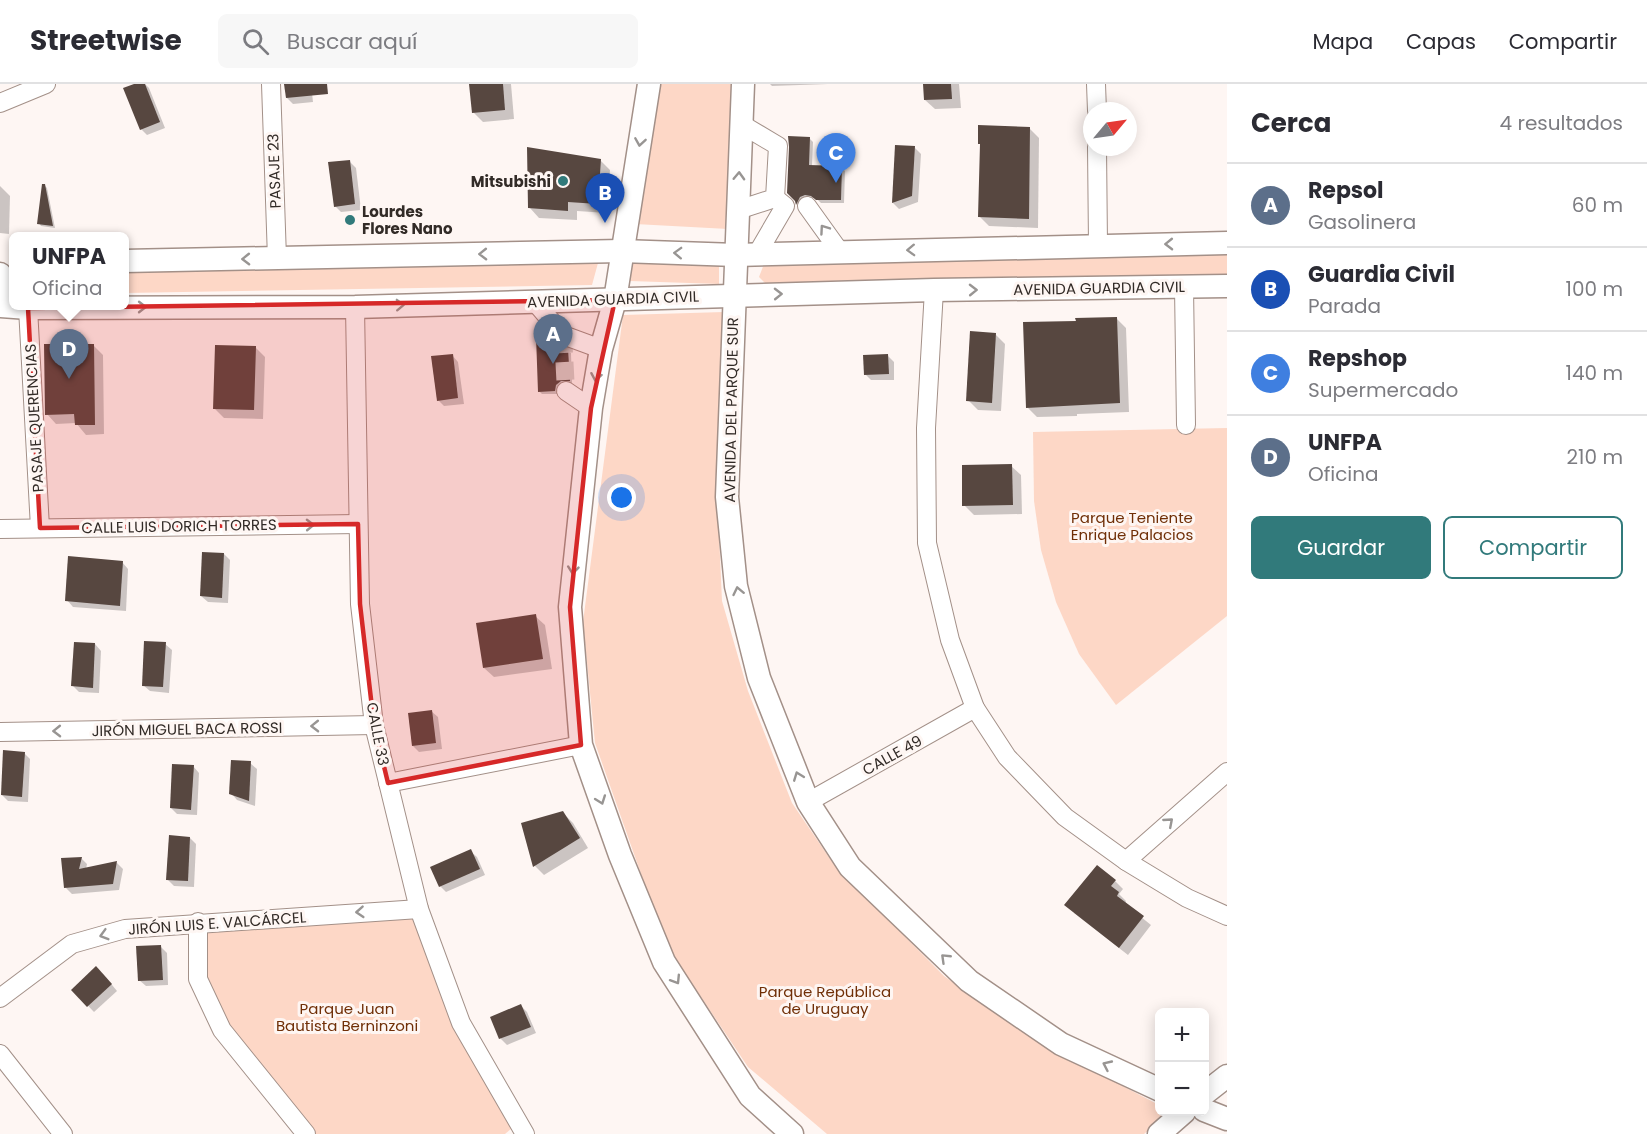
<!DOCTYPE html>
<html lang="es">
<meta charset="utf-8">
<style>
:root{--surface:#fff;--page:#f7f7f7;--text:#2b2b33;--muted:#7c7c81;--line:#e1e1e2;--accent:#317a7b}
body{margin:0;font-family:Poppins,sans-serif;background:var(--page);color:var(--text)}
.controls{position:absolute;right:18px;bottom:18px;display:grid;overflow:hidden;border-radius:9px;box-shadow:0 3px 15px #0003}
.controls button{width:54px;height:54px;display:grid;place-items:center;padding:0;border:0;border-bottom:2px solid var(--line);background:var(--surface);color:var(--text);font:30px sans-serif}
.compass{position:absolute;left:1083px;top:18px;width:54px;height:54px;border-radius:50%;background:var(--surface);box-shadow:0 3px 15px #0003;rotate:61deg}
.you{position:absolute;left:622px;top:414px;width:21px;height:21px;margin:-15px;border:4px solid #fff;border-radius:50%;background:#1a73e8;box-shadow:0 0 0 9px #1a73e833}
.badge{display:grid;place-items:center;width:39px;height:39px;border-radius:50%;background:var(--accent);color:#fff;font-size:20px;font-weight:700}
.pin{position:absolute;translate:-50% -50px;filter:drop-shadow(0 2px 3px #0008)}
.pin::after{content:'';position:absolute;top:32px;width:21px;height:18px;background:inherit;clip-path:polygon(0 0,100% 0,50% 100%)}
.popup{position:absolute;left:9px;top:148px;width:120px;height:78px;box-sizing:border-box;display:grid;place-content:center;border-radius:9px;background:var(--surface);filter:drop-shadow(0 2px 4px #0005);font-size:20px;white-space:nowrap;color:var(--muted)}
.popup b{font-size:22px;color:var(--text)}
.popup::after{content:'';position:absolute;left:50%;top:100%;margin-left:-12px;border:12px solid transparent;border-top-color:var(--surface)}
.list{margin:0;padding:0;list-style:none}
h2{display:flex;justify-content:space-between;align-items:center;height:78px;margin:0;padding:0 24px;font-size:26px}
h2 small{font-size:20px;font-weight:400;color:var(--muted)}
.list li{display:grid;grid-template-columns:39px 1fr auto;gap:18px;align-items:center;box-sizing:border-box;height:84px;padding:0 24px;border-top:2px solid var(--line)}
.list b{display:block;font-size:22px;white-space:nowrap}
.list p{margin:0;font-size:20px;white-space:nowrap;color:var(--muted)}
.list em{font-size:20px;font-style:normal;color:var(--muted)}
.actions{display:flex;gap:12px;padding:18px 24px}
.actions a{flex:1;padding:14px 0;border:2px solid var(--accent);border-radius:9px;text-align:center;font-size:21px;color:var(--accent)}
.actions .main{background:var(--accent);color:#fff}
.icon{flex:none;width:33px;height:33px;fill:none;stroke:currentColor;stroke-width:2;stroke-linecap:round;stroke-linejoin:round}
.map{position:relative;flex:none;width:1227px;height:1050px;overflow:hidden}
header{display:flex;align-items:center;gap:36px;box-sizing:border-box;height:84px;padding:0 30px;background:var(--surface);border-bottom:2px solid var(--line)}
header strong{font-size:28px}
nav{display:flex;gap:33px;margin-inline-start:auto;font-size:21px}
.search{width:420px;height:54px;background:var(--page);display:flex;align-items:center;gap:15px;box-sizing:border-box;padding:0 21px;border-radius:9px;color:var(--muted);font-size:22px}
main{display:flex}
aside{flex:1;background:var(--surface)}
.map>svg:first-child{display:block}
.green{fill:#fdd7c6}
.shadow{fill:#0003}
.building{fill:#574740}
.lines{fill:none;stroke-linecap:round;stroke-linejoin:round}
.minor-tunnel{stroke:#d5cdca;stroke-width:18;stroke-dasharray:18 9;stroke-linecap:butt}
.minor-casing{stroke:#a39088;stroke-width:20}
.major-casing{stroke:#a39088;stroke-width:25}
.minor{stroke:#fff;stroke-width:18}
.major{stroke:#fff;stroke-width:22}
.oneway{stroke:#989593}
.marked{fill:#d62828;fill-opacity:0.2;stroke:#d62828;stroke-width:4.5;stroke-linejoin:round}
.poi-dot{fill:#317a7b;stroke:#fef6f3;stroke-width:2}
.labels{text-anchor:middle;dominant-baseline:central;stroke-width:6;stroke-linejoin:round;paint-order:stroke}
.street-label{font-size:15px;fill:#322b27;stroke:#fef6f3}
.poi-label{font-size:15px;font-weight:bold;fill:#322b27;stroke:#fef6f3;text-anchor:end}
.park-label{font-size:15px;fill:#702f07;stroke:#fef6f3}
</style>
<header>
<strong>Streetwise</strong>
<div class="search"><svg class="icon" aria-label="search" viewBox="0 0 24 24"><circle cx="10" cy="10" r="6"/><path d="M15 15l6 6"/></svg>Buscar aquí</div>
<nav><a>Mapa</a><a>Capas</a><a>Compartir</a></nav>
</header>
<main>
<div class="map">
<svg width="1227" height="1050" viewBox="0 0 1227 1050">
<rect width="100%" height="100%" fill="#fef6f3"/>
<g class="green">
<polygon points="661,0 735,0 728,145 635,140"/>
<polygon points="1227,168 1227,193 767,201 759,193 764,180"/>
<polygon points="598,179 592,201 125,209 124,185"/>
<polygon points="631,179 719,182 719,200 630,197"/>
<polygon points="724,228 718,428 722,517 748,607 792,719 835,782 944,892 1033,955 1159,1021 1160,1028 1170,1028 1144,1050 827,1050 748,983 666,861 595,659 583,538 623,231"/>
<polygon points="1227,344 1227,532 1116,621 1079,570 1056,518 1041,466 1034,417 1033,348"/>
<polygon points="415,829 512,1044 505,1050 313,1050 227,942 204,893 205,843"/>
</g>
<g class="shadow">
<polygon points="138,0 145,0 149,4 165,44 147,51 141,45"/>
<polygon points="286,0 311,0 313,18 293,20 287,14"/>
<polygon points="470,0 511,0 514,35 483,38 473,28"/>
<polygon points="770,0 828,0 772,2"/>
<polygon points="924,0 959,0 961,24 935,25 925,16"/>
<polygon points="1029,44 1039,54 1038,144 989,142 979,132"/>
<polygon points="809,54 813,58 812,82 842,84 845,87 844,119 821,119 816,114 809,114 800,123 797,120 796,116"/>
<polygon points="914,63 921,70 918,118 899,125 893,119"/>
<polygon points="600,76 610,86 607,129 577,127 577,136 539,134 530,124"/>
<polygon points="349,77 356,84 361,126 341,128 335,122"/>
<polygon points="44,101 47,104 55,144 41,142 39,139"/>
<polygon points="0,102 10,112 9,150 0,149"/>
<polygon points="1117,235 1126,244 1129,328 1077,330 1077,332 1037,333 1028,324 1077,239"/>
<polygon points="995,250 1005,260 1001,327 978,326 968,316"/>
<polygon points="93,261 103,271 104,350 86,351 76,339 56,340 47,330"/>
<polygon points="255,263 265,273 263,335 224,334 214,324"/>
<polygon points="558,263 571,269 572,299 564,299 559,304 557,310 542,310 539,307"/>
<polygon points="452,271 458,278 464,320 444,322 438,316"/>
<polygon points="888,272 894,278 894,296 871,296 865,290"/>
<polygon points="1011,382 1021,391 1022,430 974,431 964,421"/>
<polygon points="224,470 230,476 228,519 208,518 201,512"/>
<polygon points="122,478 128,485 126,527 73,523 67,516"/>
<polygon points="535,532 545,541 552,585 494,593 484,584"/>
<polygon points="95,560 101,567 99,609 79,608 73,602"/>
<polygon points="165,560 172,566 169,609 150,607 143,601"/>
<polygon points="431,627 438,633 442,665 419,668 413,662"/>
<polygon points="24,669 30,675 28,718 8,717 2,711"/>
<polygon points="250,679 257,685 255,722 237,716 231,709"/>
<polygon points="193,682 199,689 197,731 177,730 171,724"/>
<polygon points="563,729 573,739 588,764 544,791 535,782"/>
<polygon points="190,754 196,760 194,803 174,802 168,796"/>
<polygon points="470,767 477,773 485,791 446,808 440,802"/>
<polygon points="81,774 87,780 86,785 117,779 123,785 119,806 72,810 66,804"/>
<polygon points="1115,797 1123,805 1119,810 1126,817 1125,820 1151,841 1128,871 1074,829"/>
<polygon points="161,863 167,869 168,901 146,902 139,896"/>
<polygon points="103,890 117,907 94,928 73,906"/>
<polygon points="521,922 527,928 536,949 507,961 501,955 492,933"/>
</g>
<g class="building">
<polygon points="134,0 145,0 160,38 140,46 123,4"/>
<polygon points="284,0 327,0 328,10 286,14"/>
<polygon points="469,0 503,0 505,26 472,29"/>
<polygon points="923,0 951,0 952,15 924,16"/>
<polygon points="978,41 1030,43 1029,135 978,133 980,60 978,60"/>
<polygon points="788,52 810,53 809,81 842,82 841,116 816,116 811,112 805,111 800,113 796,121 795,117 787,109 789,63"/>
<polygon points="895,61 915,62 912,112 892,119"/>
<polygon points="527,63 601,75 598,120 568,118 568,127 528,124"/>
<polygon points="350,76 355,120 334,123 328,78"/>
<polygon points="42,100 45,100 53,142 37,140"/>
<polygon points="1117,233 1120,319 1026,324 1023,238 1076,237 1075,234"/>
<polygon points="970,247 996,249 992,319 966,317"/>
<polygon points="536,252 549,252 559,261 568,265 570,297 561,297 556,301 555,307 538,308"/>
<polygon points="44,260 94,260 95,341 75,341 74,330 45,331"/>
<polygon points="215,261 256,262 254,326 213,325"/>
<polygon points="453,270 458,314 437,317 431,272"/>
<polygon points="888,270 889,290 864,291 863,271"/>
<polygon points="1012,380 1013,421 962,422 962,381"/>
<polygon points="202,468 224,469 222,514 200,512"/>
<polygon points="68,472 123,477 120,522 65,517"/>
<polygon points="536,530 543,575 483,584 476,539"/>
<polygon points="144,557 166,558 163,603 142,602"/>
<polygon points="74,558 95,559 93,604 71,602"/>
<polygon points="432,626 436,659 412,662 408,629"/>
<polygon points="3,666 25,668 22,713 1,711"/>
<polygon points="231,676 251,677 249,717 229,710"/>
<polygon points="172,680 194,681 191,726 170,724"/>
<polygon points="563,727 580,754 533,783 521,739"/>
<polygon points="169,751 190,753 188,797 166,796"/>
<polygon points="471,765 480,785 439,803 430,783"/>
<polygon points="82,773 79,785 117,777 113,800 64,804 61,774"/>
<polygon points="1097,781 1116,796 1111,802 1119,808 1117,812 1144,832 1119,864 1064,821"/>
<polygon points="161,861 163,896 138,897 136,862"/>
<polygon points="96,882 112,900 87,923 71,906"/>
<polygon points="521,920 531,943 499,955 490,933"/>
</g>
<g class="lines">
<polyline class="minor-tunnel" points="563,251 566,307"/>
<g class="minor-casing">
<g id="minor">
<polyline points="271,0 277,174"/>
<polyline points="1096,0 1097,27"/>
<polyline points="0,19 46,0"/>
<polyline points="1097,63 1098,161"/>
<polyline points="807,122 840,168"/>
<polyline points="738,126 775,114 778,62 741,40"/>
<polyline points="757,170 785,122 775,114"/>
<polyline points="1184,203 1186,341"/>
<polyline points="934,206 926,344 927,459 950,556 975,624 1007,673 1065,733 1126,777 1187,814 1227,832"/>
<polyline points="535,218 563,251 601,265"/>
<polyline points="355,223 360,520 374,641 419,825 461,939 525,1050"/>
<polyline points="28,224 40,444"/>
<polyline points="566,307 591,324"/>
<polyline points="0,445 358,440"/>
<polyline points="0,648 374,641"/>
<polyline points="388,699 581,661"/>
<polyline points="808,718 975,624"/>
<polyline points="1126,777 1227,688"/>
<polyline points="198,838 198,895 222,946 306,1050"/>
<polyline points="0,914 72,860 125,845 419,825"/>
<polyline points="0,970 63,1050"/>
</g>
</g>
<g class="major-casing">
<g id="major">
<polyline points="649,0 615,216 601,265 591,324 570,523 581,661 620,771 664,878 750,1012 792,1050"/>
<polyline points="743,0 727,413 736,502 759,594 808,718 850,783 969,897 1061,960 1160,1006"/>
<polyline points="124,177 621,167 736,171 1227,159"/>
<polyline points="0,190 2,206 0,213"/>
<polyline points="0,222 28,224 355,223 934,206 1227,202"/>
<polyline points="1204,1010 1227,992"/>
<polyline points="1204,1026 1227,1035"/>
<polyline points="1159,1050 1184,1028"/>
</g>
</g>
<use href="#minor" class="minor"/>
<use href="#major" class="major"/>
</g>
<defs><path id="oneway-chevron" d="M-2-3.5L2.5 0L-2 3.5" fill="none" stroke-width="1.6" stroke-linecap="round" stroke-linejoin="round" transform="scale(1.5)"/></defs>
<g class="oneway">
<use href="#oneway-chevron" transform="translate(640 58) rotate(99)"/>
<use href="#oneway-chevron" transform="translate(739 92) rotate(-88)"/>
<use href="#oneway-chevron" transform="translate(824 145) rotate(-125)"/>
<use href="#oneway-chevron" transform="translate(1169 160) rotate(179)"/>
<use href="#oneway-chevron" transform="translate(911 166) rotate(178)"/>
<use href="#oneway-chevron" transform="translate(678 169) rotate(-178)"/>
<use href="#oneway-chevron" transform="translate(483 170) rotate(179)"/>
<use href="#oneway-chevron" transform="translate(246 175) rotate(179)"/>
<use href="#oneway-chevron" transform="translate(973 206) rotate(-1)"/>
<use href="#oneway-chevron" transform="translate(778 210) rotate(-1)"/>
<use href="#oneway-chevron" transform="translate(400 221) rotate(-2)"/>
<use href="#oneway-chevron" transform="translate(142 223)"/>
<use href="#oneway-chevron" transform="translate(596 293) rotate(100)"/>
<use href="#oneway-chevron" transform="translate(310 441) rotate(-1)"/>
<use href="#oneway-chevron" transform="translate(573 486) rotate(96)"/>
<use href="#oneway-chevron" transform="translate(738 507) rotate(-102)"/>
<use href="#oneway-chevron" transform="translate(315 642) rotate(179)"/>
<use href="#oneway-chevron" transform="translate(57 647) rotate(179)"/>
<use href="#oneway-chevron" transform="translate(798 692) rotate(-111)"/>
<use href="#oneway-chevron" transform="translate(601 716) rotate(70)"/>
<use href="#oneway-chevron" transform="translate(1169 738) rotate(-41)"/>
<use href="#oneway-chevron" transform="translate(360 828) rotate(176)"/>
<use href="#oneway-chevron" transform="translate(104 851) rotate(164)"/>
<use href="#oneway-chevron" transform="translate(945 874) rotate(-136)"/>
<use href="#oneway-chevron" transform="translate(676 896) rotate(58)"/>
<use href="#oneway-chevron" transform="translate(1107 981) rotate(-155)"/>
</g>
<path class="marked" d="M615,216L591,324L570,523L581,661L388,699L374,641L360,520L358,440L40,444L28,224Z"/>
<g class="poi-dot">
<circle cx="563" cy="97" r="6"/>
<circle cx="350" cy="136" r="6"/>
</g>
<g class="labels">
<g class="street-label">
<text transform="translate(274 87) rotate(-92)">PASAJE 23</text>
<text transform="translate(1099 204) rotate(-1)">AVENIDA GUARDIA CIVIL</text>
<text transform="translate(613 215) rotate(-2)">AVENIDA GUARDIA CIVIL</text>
<text transform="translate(731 326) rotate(-89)">AVENIDA DEL PARQUE SUR</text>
<text transform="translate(34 334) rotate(-93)">PASAJE QUERENCIAS</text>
<text transform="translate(179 442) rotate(-1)">CALLE LUIS DORICH TORRES</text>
<text transform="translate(187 645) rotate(-1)">JIRÓN MIGUEL BACA ROSSI</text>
<text transform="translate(378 650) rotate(79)">CALLE 33</text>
<text transform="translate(892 671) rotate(-29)">CALLE 49</text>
<text transform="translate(217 839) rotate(-4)">JIRÓN LUIS E. VALCÁRCEL</text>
</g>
<g class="poi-label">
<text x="551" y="97">Mitsubishi</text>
<text x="362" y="127" text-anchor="start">Lourdes<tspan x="362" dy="17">Flores Nano</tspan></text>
</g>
<g class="park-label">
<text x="1132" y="433">Parque Teniente<tspan x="1132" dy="17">Enrique Palacios</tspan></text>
<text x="825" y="907">Parque República<tspan x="825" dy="17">de Uruguay</tspan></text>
<text x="347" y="924">Parque Juan<tspan x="347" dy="17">Bautista Berninzoni</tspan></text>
</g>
</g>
</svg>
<div class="controls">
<button>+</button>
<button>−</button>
</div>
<svg class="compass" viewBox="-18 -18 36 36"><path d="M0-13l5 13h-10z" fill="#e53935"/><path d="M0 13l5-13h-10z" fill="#7c7c81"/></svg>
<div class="you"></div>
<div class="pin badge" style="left:553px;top:280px;background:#5c6f8a">A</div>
<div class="pin badge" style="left:605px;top:139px;background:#1a4fb4">B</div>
<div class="pin badge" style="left:836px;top:99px;background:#3f7fe0">C</div>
<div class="pin badge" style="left:69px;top:295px;background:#5c6f8a">D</div>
<div class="popup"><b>UNFPA</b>Oficina</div>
</div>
<aside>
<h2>Cerca<small>4 resultados</small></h2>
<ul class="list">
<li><span class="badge" style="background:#5c6f8a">A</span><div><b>Repsol</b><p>Gasolinera</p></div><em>60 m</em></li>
<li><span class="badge" style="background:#1a4fb4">B</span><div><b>Guardia Civil</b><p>Parada</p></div><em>100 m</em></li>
<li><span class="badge" style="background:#3f7fe0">C</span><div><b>Repshop</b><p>Supermercado</p></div><em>140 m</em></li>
<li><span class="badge" style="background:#5c6f8a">D</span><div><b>UNFPA</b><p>Oficina</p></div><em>210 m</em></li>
</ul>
<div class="actions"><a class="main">Guardar</a><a>Compartir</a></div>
</aside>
</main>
